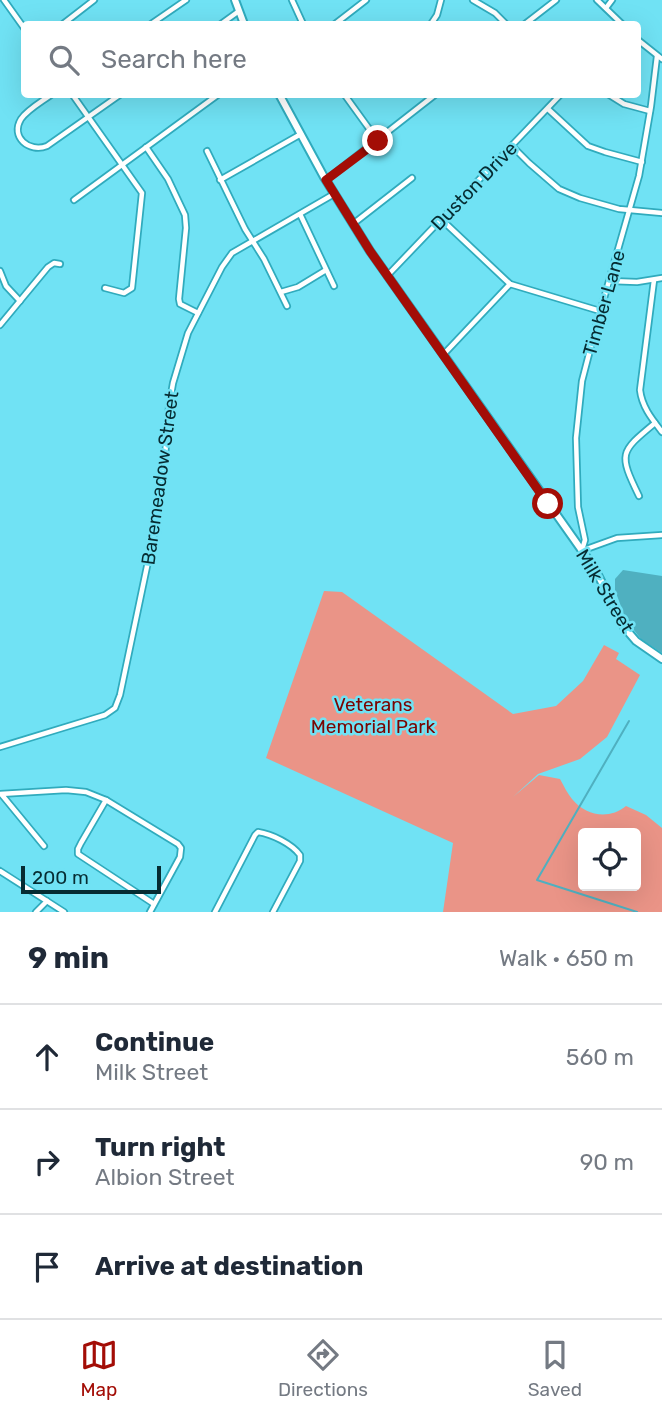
<!DOCTYPE html>
<meta charset="utf-8">
<style>
:root{--surface:#fff;--page:#f6f6f7;--text:#1f2937;--muted:#747a83;--line:#e0e1e3;--accent:#a30d06}
body{margin:0;font-family:Rubik,sans-serif;background:var(--page);color:var(--text)}
.controls{position:absolute;right:21px;bottom:21px;display:grid;overflow:hidden;border-radius:7px;box-shadow:0 7px 28px #0002}
.controls button{width:63px;height:63px;display:grid;place-items:center;padding:0;border:0;border-bottom:2px solid var(--line);background:var(--surface);color:var(--text);font:35px sans-serif}
.scale{position:absolute;left:21px;bottom:18px;width:140px;box-sizing:border-box;padding-left:7px;border:4px solid #062c32;border-top:0;font-size:19px;line-height:24px;white-space:nowrap;color:#062c32;-webkit-text-stroke:5px #70e2f4;paint-order:stroke}
.stop{position:absolute;width:21px;height:21px;margin:-16px;border:5px solid #a30d06;border-radius:50%;background:#fff}
.stop.end{background:#a30d06;border-color:#fff;box-shadow:0 2px 7px #0008}
.list{margin:0;padding:0;list-style:none}
h2{display:flex;justify-content:space-between;align-items:center;height:91px;margin:0;padding:0 28px;font-size:30px}
h2 small{font-size:23px;font-weight:400;color:var(--muted)}
.list li{display:grid;grid-template-columns:46px 1fr auto;gap:21px;align-items:center;box-sizing:border-box;height:105px;padding:0 28px;border-top:2px solid var(--line)}
.list b{display:block;font-size:26px;white-space:nowrap}
.list p{margin:0;font-size:23px;white-space:nowrap;color:var(--muted)}
.list em{font-size:23px;font-style:normal;color:var(--muted)}
.icon{flex:none;width:38px;height:38px;fill:none;stroke:currentColor;stroke-width:2;stroke-linecap:round;stroke-linejoin:round}
.map{position:relative;flex:none;width:662px;height:912px;overflow:hidden}
.search{position:absolute;background:var(--surface);box-shadow:0 7px 28px #0002;left:21px;right:21px;top:21px;height:77px;display:flex;align-items:center;gap:18px;box-sizing:border-box;padding:0 24px;border-radius:7px;color:var(--muted);font-size:26px}
.sheet{height:406px;background:var(--surface)}
nav{display:flex;justify-content:space-around;align-items:center;box-sizing:border-box;height:98px;border-top:2px solid var(--line);background:var(--surface);font-size:19px;color:var(--muted)}
nav a{display:grid;justify-items:center;gap:4px}
nav .on{color:var(--accent)}
.map>svg:first-child{display:block}
.green{fill:#ea9487;fill-rule:evenodd}
.water{fill:#4fb0c0}
.lines{fill:none;stroke-linecap:round;stroke-linejoin:round}
.stream{stroke:#4fb0c0;stroke-width:2}
.minor-casing{stroke:#30abbd;stroke-width:8}
.tertiary-casing{stroke:#30abbd;stroke-width:10}
.minor{stroke:#fff;stroke-width:4.5}
.tertiary{stroke:#fff;stroke-width:6}
.route{stroke:#a30d06;stroke-width:9}
.labels{text-anchor:middle;dominant-baseline:central;stroke-width:5;stroke-linejoin:round;paint-order:stroke}
.street-label{font-size:19px;fill:#062c32;stroke:#70e2f4}
.park-label{font-size:19px;fill:#7b0401;stroke:#70e2f4}
</style>
<div class="map">
<svg width="662" height="912" viewBox="0 0 662 912">
<rect width="100%" height="100%" fill="#70e2f4"/>
<path class="green" d="M324,591L342,592L513,714L556,706L583,681L604,645L619,653L616,659L640,675L607,737L580,759L538,774L513,797L539,775L560,779C564,786 567,793 572,799C586,816 609,820 626,806L646,815L662,828V912H443L453,843L266,758ZM583,833H636V886H583Z"/>
<polygon class="water" points="623,570 662,576 662,653 641,639 626,620 615,590 615,579"/>
<g class="lines">
<polyline class="stream" points="629,721 537,880 637,912"/>
<g class="minor-casing">
<g id="minor">
<polyline points="4,0 24,28"/>
<polyline points="292,0 303,24"/>
<polyline points="473,0 495,13 506,24"/>
<polyline points="597,0 622,24"/>
<polyline points="606,8 612,0"/>
<polyline points="63,24 94,0"/>
<polyline points="151,24 186,0"/>
<polyline points="221,24 239,11"/>
<polyline points="335,24 366,0"/>
<polyline points="431,24 437,15 441,0"/>
<polyline points="525,24 556,0"/>
<polyline points="638,40 662,59"/>
<path d="M52,94C43,101 28,109 21,119C10,137 29,153 47,146L121,94"/>
<polyline points="72,94 142,193 132,288 124,293 105,288"/>
<polyline points="344,94 378,141"/>
<polyline points="608,94 624,104 650,111"/>
<polyline points="548,109 588,146 605,152 642,162"/>
<polyline points="512,146 529,163 559,189 580,198 619,209 662,213"/>
<polyline points="146,147 168,179 185,215 186,228 179,299 180,304 198,313"/>
<polyline points="207,151 245,229 264,259 287,306"/>
<polyline points="220,180 301,134"/>
<polyline points="326,180 436,94"/>
<polyline points="74,200 219,94"/>
<polyline points="300,214 334,286"/>
<polyline points="442,220 510,284 600,311"/>
<polyline points="353,224 412,178"/>
<polyline points="0,271 6,286 20,301"/>
<polyline points="387,276 561,94"/>
<path d="M654,280L640,390C642,407 652,419 662,432"/>
<polyline points="610,281 637,282 662,278"/>
<polyline points="281,292 298,287 326,270"/>
<polyline points="0,325 48,267 54,263 60,264"/>
<polyline points="443,355 510,284"/>
<path d="M639,496C618,453 620,452 655,423"/>
<polyline points="582,550 585,540 578,507 576,438 582,381 597,323 639,176 651,106 657,56"/>
<polyline points="581,551 617,538 662,535"/>
<polyline points="0,747 105,715 115,708 120,695 154,533 165,456 169,406 173,383 188,333 222,267 232,253 334,194"/>
<polyline points="0,794 66,790 86,792 106,800 178,844 181,848 180,857 150,912"/>
<polyline points="2,795 44,846"/>
<polyline points="106,800 81,843 78,849 78,854 154,904"/>
<polyline points="0,871 64,912"/>
<polyline points="36,912 47,901"/>
<path d="M215,912L255,835L258,832C272,834 292,844 300,855V861L273,912"/>
</g>
</g>
<g class="tertiary-casing">
<g id="tertiary">
<polyline points="235,0 244,24"/>
<polyline points="279,94 324,177 370,251 595,569 624,627 636,641 662,659"/>
</g>
</g>
<use href="#minor" class="minor"/>
<use href="#tertiary" class="tertiary"/>
</g>
<g class="lines">
<polyline class="route" points="378,141 326,180 370,251 548,504"/>
</g>
<g class="labels">
<g class="street-label">
<text transform="translate(474 186) rotate(-46)">Duston Drive</text>
<text transform="translate(604 303) rotate(-74)">Timber Lane</text>
<text transform="translate(160 478) rotate(-82)">Baremeadow Street</text>
<text transform="translate(605 591) rotate(59)">Milk Street</text>
</g>
<g class="park-label">
<text x="373" y="704">Veterans<tspan x="373" dy="22">Memorial Park</tspan></text>
</g>
</g>
</svg>
<div class="controls">
<button><svg class="icon" aria-label="locate" viewBox="0 0 24 24"><circle cx="12" cy="12" r="6"/><path d="M12 2v4M12 18v4M2 12h4M18 12h4"/></svg></button>
</div>
<div class="scale">200 m</div>
<div class="stop" style="left:548px;top:504px"></div>
<div class="stop end" style="left:378px;top:141px"></div>
<div class="search"><svg class="icon" aria-label="search" viewBox="0 0 24 24"><circle cx="10" cy="10" r="6"/><path d="M15 15l6 6"/></svg>Search here</div>
</div>
<section class="sheet">
<h2>9 min<small>Walk · 650 m</small></h2>
<ul class="list">
<li><svg class="icon" aria-label="ahead" viewBox="0 0 24 24"><path d="M12 20V5M6 11l6-6 6 6"/></svg><div><b>Continue</b><p>Milk Street</p></div><em>560 m</em></li>
<li><svg class="icon" aria-label="right" viewBox="0 0 24 24"><path d="M7 20v-9h11M14 6l5 5-5 5"/></svg><div><b>Turn right</b><p>Albion Street</p></div><em>90 m</em></li>
<li><svg class="icon" aria-label="arrive" viewBox="0 0 24 24"><path d="M6 21V4h12l-3 4 3 4H6"/></svg><div><b>Arrive at destination</b></div></li>
</ul>
</section>
<nav>
<a class="on"><svg class="icon" aria-label="map" viewBox="0 0 24 24"><path d="M3 6l6-2 6 2 6-2v14l-6 2-6-2-6 2zM9 4v14M15 6v14"/></svg>Map</a>
<a><svg class="icon" aria-label="directions" viewBox="0 0 24 24"><path d="M12 3l9 9-9 9-9-9zM9 14v-3h6M13 9l2 2-2 2"/></svg>Directions</a>
<a><svg class="icon" aria-label="saved" viewBox="0 0 24 24"><path d="M7 4h10v16l-5-4-5 4z"/></svg>Saved</a>
</nav>
